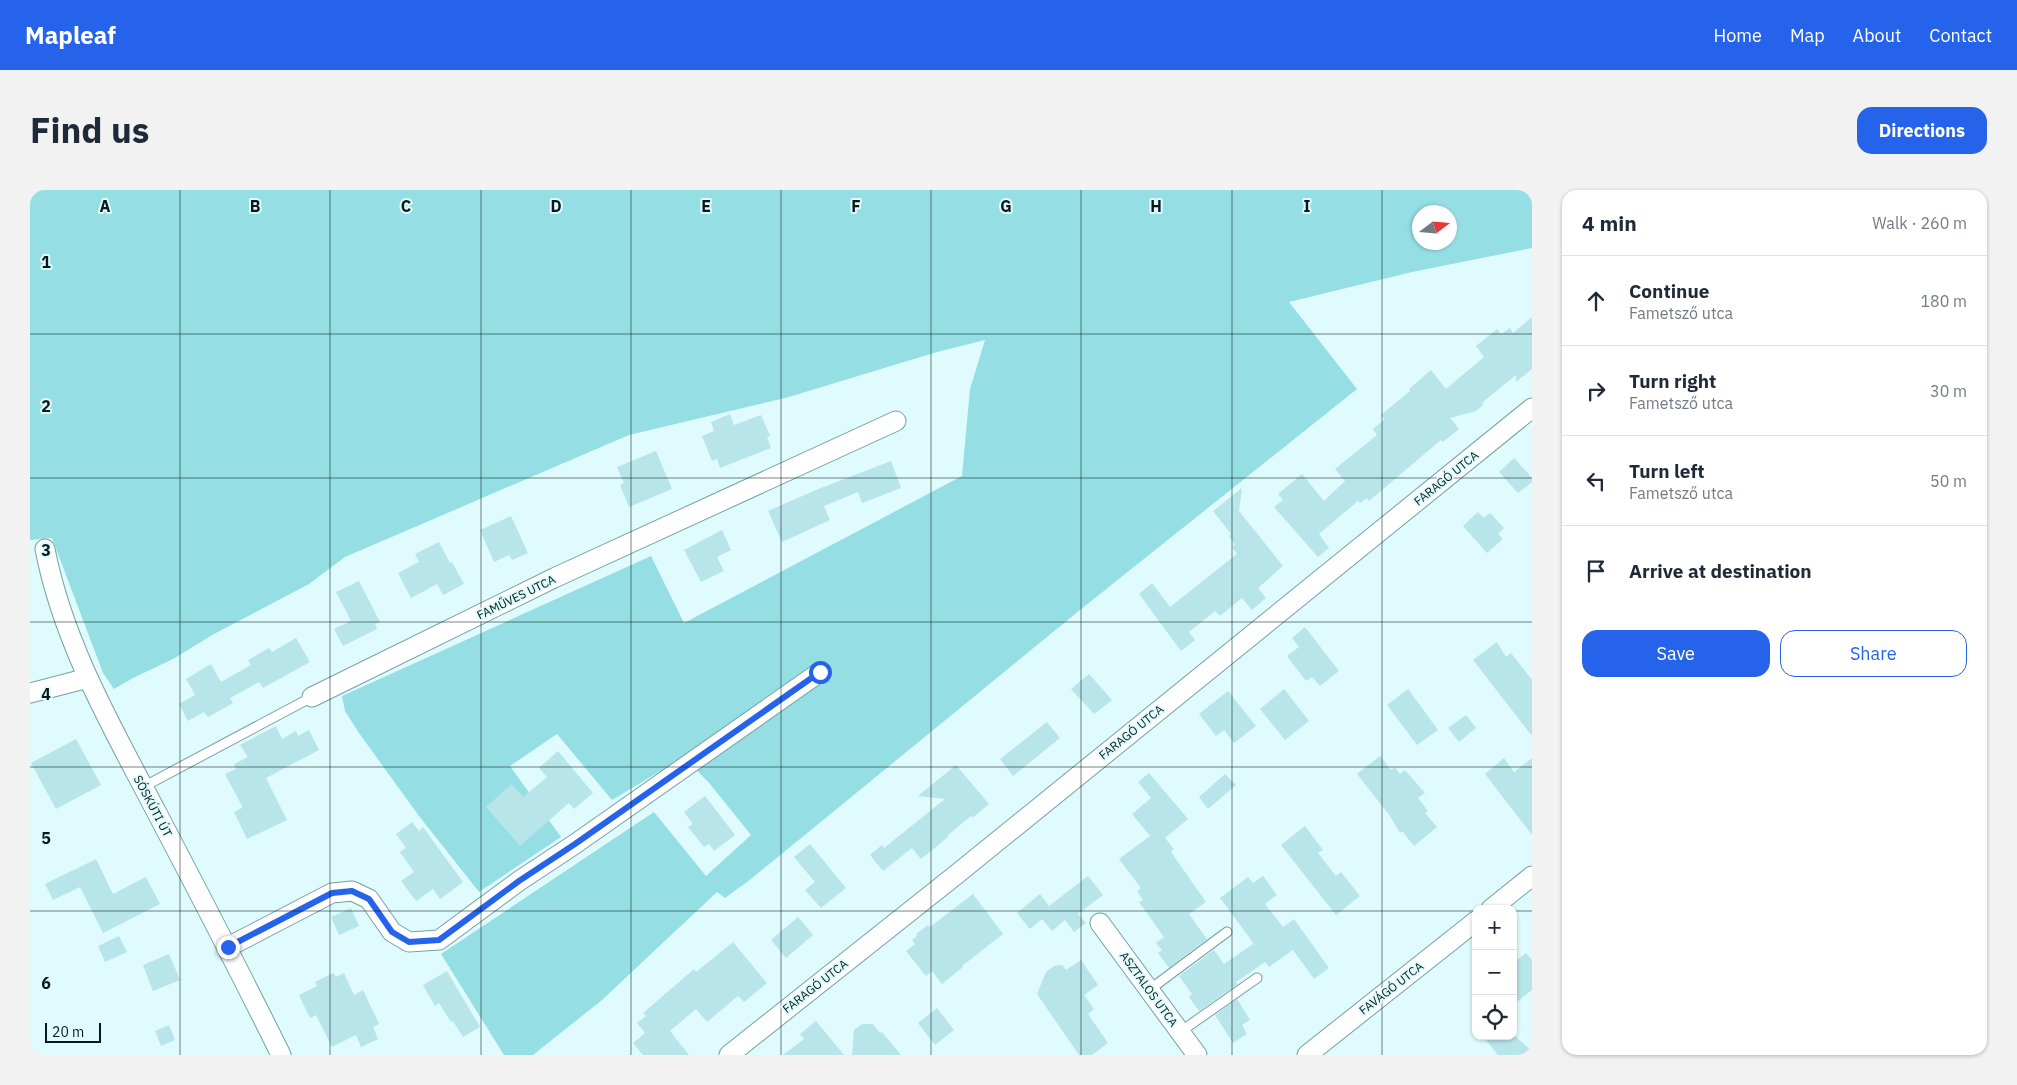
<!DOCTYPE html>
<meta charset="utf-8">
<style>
:root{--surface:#fff;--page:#f2f2f3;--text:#1f2937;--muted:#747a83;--line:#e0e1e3;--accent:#2563eb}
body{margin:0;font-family:"IBM Plex Sans",sans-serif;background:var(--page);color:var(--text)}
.controls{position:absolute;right:15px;bottom:15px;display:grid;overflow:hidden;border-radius:10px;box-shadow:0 1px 4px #0004}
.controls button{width:45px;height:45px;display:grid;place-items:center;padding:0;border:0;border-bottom:1px solid var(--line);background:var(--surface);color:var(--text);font:25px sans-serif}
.compass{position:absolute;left:1382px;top:15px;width:45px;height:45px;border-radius:50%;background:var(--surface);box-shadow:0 1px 4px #0004;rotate:74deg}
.scale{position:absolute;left:15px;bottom:12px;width:56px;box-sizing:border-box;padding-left:5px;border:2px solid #07191b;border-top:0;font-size:14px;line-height:18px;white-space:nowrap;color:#07191b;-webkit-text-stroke:4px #dffbfd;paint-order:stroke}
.stop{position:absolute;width:15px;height:15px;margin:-11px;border:4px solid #2563eb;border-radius:50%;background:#fff}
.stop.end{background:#2563eb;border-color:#fff;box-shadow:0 1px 5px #0008}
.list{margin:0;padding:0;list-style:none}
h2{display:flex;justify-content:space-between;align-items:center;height:65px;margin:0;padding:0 20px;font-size:21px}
h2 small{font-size:16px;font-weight:400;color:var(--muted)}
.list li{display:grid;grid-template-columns:32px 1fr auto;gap:15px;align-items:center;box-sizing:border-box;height:90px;padding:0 20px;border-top:1px solid var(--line)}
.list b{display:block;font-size:19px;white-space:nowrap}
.list p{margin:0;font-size:16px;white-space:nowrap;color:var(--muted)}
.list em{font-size:16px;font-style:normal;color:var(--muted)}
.actions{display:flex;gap:10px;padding:15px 20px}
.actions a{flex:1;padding:11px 0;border:1px solid var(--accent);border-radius:15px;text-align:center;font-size:18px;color:var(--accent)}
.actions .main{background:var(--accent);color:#fff}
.icon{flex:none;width:28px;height:28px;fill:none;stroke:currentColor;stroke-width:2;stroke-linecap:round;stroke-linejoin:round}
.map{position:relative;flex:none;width:1502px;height:865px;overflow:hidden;border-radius:15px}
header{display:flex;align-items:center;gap:30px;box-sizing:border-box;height:70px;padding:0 25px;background:var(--accent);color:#fff}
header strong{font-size:24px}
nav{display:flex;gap:28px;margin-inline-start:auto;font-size:18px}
.intro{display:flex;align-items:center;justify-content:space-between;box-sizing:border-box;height:120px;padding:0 30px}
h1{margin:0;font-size:35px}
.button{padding:12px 22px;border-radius:15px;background:var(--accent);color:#fff;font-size:18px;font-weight:700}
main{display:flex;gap:30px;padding:0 30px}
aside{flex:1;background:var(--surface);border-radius:15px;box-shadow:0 1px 4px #0004}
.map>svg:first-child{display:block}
.green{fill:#95dfe4;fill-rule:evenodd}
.building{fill:#b7e5e9}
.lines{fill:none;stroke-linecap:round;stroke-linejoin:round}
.service-casing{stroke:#74a1a4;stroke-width:11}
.minor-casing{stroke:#74a1a4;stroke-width:21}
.service{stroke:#fff;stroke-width:9}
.minor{stroke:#fff;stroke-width:19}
.route{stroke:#2563eb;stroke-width:6}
.grid{fill:none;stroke:#07191b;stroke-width:1;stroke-opacity:0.55}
.labels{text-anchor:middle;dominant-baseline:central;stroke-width:4;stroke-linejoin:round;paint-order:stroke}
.street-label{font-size:12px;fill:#07191b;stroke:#dffbfd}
.grid-label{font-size:16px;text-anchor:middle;font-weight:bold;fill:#07191b;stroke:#dffbfd;stroke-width:4;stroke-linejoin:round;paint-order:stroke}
</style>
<header>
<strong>Mapleaf</strong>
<nav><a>Home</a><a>Map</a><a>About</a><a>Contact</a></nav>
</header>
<div class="intro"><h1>Find us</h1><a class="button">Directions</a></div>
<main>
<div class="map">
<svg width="1502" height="865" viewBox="0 0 1502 865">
<rect width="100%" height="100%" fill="#dffbfd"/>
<path class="green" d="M0,0H1502V58L1382,82L1259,112L1327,199L1050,420L721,689L695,708L687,702L572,810L503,865H474L411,764L624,622L676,686L721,645L680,594L654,567L582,610L527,544L480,576L531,647L449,702L389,626L329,543L315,521L312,506L621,366L654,433L932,286L940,199L955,150L907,162L759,207L599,245L315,367L279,394L184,444L143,469L103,488L84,499L73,483L22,348L0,350ZM1390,22H1420V52H1390Z"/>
<g class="building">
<polygon points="1502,127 1502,179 1486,192 1486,185 1453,212 1453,215 1446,221 1420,228 1429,239 1413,252 1411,250 1339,311 1337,308 1330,313 1328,311 1289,344 1299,358 1288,367 1244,317 1253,310 1248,304 1272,284 1294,311 1315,291 1305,279 1347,245 1343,239 1355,229 1351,225 1380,201 1379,199 1401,180 1416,199 1454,167 1446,156 1467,139 1471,144 1480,138 1483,143"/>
<polygon points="700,224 704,235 731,225 740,246 737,247 741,258 690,278 687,269 682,271 672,246 684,241 681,232"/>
<polygon points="626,261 642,299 599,317 590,295 594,293 587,277"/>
<polygon points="1484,268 1502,288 1502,292 1488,303 1469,282"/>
<polygon points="861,271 871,298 832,313 828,302 794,316 800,330 752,352 738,321 786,300"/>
<polygon points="1212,298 1209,321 1253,376 1228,398 1236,408 1222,420 1212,408 1190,426 1185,421 1159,442 1165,450 1151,461 1109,404 1122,393 1140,417 1207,364 1202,357 1205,355 1199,346 1201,344 1183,321"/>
<polygon points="1448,322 1454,328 1460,323 1474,338 1468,344 1473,349 1457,363 1433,336"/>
<polygon points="481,326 498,363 482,370 479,365 464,372 450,340"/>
<polygon points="692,340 701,360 687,367 694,381 671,392 654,360"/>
<polygon points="409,352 420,373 422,372 434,394 413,405 407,394 381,408 368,383 389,372 385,364"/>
<polygon points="329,391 350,432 345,434 347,439 313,456 304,439 321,431 306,402"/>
<polygon points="1275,437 1309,481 1290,496 1282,487 1276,491 1257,466 1269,457 1262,448"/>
<polygon points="266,448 280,472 233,498 229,492 200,508 203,513 178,527 174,522 158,531 149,514 165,505 156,489 181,474 191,492 221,475 218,470 239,458 242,462"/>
<polygon points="1467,452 1476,467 1481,463 1502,490 1502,546 1443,470"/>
<polygon points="1059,484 1082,510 1064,524 1041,499"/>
<polygon points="1254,499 1279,531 1255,550 1230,519"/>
<polygon points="1378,499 1408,540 1387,555 1357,515"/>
<polygon points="1198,501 1226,536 1204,553 1194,540 1186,546 1169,524"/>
<polygon points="1436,525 1446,538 1429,552 1418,538"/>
<polygon points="1017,532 1030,548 983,586 970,569"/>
<polygon points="246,536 252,549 266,541 268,546 279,540 289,560 236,588 257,630 217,649 204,622 212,618 212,616 195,584 206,579 204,574 218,567 210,555"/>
<polygon points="46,549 71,595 26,619 1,573"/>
<polygon points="528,561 563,603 544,619 539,613 490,656 456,617 482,594 493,607 517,587 509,578"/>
<polygon points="1350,566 1361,580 1365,577 1370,584 1375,580 1395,603 1388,608 1398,621 1395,623 1407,637 1384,656 1372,641 1370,643 1360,626 1327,584"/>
<polygon points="1474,568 1484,582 1502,568 1502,645 1455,584"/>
<polygon points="926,575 959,614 942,628 941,626 917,646 918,647 891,669 882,658 853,681 840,665 852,655 854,658 915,609 888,606"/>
<polygon points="1119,583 1158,629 1135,648 1144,659 1141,662 1176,712 1159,724 1177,749 1139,778 1128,763 1132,760 1126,753 1134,747 1109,712 1113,710 1107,701 1111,698 1089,669 1120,646 1102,624 1121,608 1108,592"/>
<polygon points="1195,584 1206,595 1178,619 1169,607"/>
<polygon points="675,606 705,645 684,661 679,654 674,657 658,637 663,634 654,622"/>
<polygon points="382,632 389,641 393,637 433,692 410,709 403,699 386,711 371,691 384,682 370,662 376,658 366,644"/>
<polygon points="1275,636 1293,660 1288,663 1306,686 1311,682 1330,706 1306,725 1251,655"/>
<polygon points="780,654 816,698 791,718 775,700 785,692 764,667"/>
<polygon points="66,669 83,704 116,687 130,714 73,743 50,697 23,710 15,694"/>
<polygon points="1058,686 1073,705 1048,724 1056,733 1044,742 1035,730 1022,741 1012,729 1000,739 987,723 1010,704 1019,716"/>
<polygon points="1233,686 1247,705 1235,714 1253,737 1264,729 1299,778 1284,789 1263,760 1239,777 1235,772 1206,792 1208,794 1169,821 1159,807 1162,804 1149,786 1184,760 1194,774 1223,754 1222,751 1190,708 1218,687 1223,693"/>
<polygon points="943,704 973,744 932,776 933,777 912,794 902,781 896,786 876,761 885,754 882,750 887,746 886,744 898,735 900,737"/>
<polygon points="321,718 329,736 309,745 301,727"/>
<polygon points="768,727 783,745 756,768 741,750"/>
<polygon points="89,746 97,762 75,772 68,756"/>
<polygon points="703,752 737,793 714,812 708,806 677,832 666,819 640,841 659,865 613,865 603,853 615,843 607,833 616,826 613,823 664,779 666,782"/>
<polygon points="1496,763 1502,770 1502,800 1483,815 1483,773"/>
<polygon points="139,764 150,790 123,801 113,775"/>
<polygon points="1051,770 1068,795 1054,805 1064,819 1058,824 1078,853 1062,865 1049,865 1007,804 1016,782 1024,776 1032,775 1036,780"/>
<polygon points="417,781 450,837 433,847 423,831 421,832 409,813 405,816 393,795"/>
<polygon points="303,783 306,787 314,783 324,805 333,800 349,834 343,837 348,849 331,857 326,845 302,857 286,825 280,828 269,805 287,796 285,792"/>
<polygon points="1207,809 1220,830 1212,835 1217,844 1203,853 1185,825"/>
<polygon points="907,818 924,840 905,855 888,833"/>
<polygon points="786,831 814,865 753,865 774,849 770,844"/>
<polygon points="832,834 843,834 850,843 852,842 871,865 822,865 824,840"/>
<polygon points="139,835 145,850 131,856 125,841"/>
<polygon points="1453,846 1485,846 1502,861 1502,865 1468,865"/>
</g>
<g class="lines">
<g class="service-casing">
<g id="service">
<polyline points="113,597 282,507"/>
<polyline points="1119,800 1197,742"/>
<polyline points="1150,842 1227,788"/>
</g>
</g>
<g class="minor-casing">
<g id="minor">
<path d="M15,359C33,453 83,539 127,623C169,703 211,784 251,865"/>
<polyline points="0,503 58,488"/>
<polyline points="282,507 524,388 866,231"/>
<polyline points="1461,719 1502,686"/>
<polyline points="1070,733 1167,865"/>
<polyline points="198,757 302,703 322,701 339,709 362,742 379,752 409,750 489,691 545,654 790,482"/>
<polyline points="699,865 927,684 1502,218"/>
<polyline points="1277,865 1446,731"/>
</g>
</g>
<use href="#service" class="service"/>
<use href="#minor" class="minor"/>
</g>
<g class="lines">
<polyline class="route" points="198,757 302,703 322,701 339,709 362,742 379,752 409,750 489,691 545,654 790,482"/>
</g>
<path class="grid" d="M150,0V865M300,0V865M451,0V865M601,0V865M751,0V865M901,0V865M1051,0V865M1202,0V865M1352,0V865M0,144H1502M0,288H1502M0,432H1502M0,577H1502M0,721H1446M1483,721H1502"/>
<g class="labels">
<g class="street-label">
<text transform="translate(1416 288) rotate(-39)">FARAGÓ UTCA</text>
<text transform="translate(486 407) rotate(-26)">FAMŰVES UTCA</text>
<text transform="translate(1101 542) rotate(-39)">FARAGÓ UTCA</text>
<text transform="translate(123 616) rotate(62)">SÓSKÚTI ÚT</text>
<text transform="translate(785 796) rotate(-38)">FARAGÓ UTCA</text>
<text transform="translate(1361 798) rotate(-38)">FAVÁGÓ UTCA</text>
<text transform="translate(1119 799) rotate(54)">ASZTALOS UTCA</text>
</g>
</g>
<g class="grid-label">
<text x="75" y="22">A</text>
<text x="225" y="22">B</text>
<text x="376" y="22">C</text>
<text x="526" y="22">D</text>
<text x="676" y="22">E</text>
<text x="826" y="22">F</text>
<text x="976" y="22">G</text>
<text x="1126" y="22">H</text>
<text x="1277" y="22">I</text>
<text x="16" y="78">1</text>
<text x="16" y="222">2</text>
<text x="16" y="366">3</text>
<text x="16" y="510">4</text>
<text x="16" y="654">5</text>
<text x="16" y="799">6</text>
</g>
</svg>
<div class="controls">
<button>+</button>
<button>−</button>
<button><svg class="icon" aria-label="locate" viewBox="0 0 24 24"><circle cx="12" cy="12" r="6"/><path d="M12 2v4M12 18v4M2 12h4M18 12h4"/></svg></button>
</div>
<svg class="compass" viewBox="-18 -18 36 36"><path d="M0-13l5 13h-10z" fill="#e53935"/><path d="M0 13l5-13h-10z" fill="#747a83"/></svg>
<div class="scale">20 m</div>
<div class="stop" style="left:790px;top:482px"></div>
<div class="stop end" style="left:198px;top:757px"></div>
</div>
<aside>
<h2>4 min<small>Walk · 260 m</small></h2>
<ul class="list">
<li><svg class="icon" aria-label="ahead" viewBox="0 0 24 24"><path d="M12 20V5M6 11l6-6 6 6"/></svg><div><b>Continue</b><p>Fametsző utca</p></div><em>180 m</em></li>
<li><svg class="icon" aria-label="right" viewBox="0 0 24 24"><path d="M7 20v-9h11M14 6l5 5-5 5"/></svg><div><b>Turn right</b><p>Fametsző utca</p></div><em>30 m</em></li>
<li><svg class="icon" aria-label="left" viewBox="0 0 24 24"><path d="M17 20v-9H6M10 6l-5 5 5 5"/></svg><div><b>Turn left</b><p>Fametsző utca</p></div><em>50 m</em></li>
<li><svg class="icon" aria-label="arrive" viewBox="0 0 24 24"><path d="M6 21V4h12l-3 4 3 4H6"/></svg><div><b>Arrive at destination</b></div></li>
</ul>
<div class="actions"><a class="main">Save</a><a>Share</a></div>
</aside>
</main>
